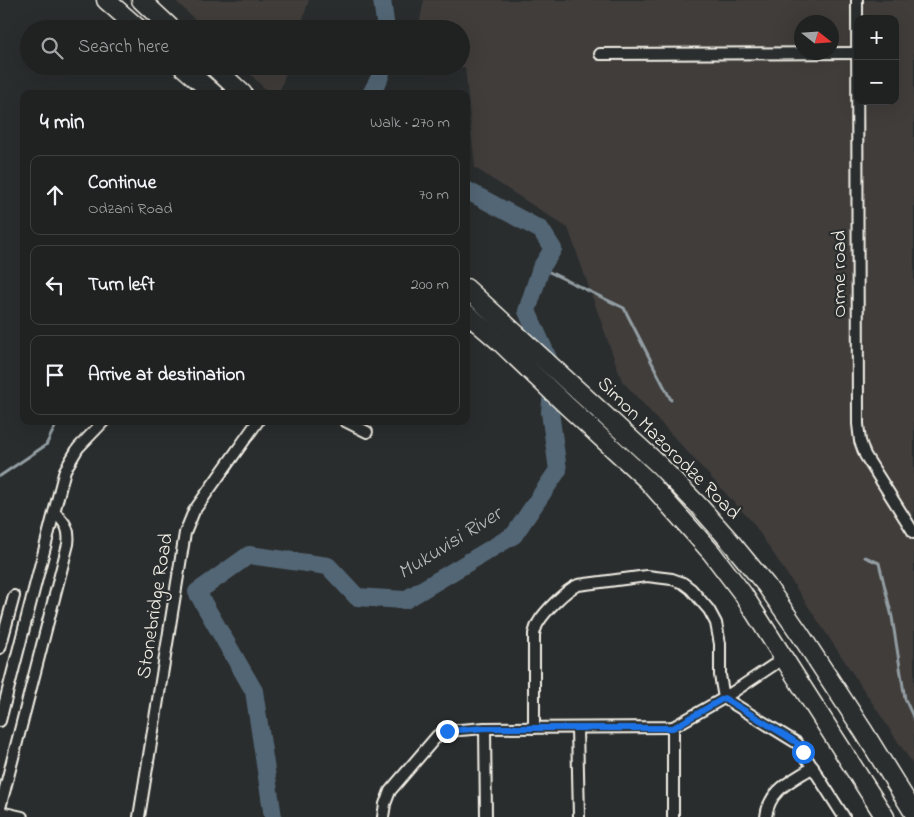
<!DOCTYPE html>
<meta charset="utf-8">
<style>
:root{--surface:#202222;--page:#282a2a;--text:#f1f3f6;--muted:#a2a4a5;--line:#3d3f40}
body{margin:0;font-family:"Indie Flower",sans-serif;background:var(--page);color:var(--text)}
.controls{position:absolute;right:15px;top:15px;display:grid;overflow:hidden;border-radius:10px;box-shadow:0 5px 20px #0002}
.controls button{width:45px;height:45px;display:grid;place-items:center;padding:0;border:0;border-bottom:1px solid var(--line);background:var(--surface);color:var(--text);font:25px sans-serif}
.compass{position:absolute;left:794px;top:15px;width:45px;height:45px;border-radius:50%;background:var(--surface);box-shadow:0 5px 20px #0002;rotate:107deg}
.stop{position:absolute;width:15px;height:15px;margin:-11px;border:4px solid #1a73e8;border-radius:50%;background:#fff}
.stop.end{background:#1a73e8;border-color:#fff;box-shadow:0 1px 5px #0008}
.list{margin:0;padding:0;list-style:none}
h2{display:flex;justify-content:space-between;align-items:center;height:65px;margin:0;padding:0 20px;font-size:21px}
h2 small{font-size:16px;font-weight:400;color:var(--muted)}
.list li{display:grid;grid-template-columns:32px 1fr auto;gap:15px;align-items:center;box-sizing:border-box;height:80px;margin:0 10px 10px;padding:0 10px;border:1px solid var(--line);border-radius:10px}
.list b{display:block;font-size:19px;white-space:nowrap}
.list p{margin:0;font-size:16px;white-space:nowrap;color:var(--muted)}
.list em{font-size:16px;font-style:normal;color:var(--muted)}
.icon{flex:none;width:28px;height:28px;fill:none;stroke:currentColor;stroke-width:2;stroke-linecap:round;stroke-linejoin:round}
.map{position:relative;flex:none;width:914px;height:817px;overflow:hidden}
.search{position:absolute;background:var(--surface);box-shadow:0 5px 20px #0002;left:20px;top:20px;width:450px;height:55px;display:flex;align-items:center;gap:12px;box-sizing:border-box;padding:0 18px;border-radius:28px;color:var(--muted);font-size:19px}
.panel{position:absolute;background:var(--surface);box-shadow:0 5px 20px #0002;left:20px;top:90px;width:450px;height:335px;border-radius:10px}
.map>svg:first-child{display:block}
.built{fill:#3f3c3b;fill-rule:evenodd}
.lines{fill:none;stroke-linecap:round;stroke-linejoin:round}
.stream{stroke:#939ea3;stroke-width:3}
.river{stroke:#526675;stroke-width:18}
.minor-casing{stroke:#f4f1e8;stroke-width:14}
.trunk-casing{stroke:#f4f1e8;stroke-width:21}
.minor{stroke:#2a2d2e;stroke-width:10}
.trunk{stroke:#2a2d2e;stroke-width:18}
.route{stroke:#1a73e8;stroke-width:6}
.labels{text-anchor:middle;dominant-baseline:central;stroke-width:4.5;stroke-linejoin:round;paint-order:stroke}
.street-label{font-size:20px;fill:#f4f1e8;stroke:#2a2d2e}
.water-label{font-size:21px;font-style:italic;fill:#b3b9ba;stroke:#2a2d2e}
</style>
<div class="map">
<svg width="914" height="817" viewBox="0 0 914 817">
<rect width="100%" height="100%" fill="#2a2d2e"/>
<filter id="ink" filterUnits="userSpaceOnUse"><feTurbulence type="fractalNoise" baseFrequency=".02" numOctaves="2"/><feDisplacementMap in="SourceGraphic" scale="10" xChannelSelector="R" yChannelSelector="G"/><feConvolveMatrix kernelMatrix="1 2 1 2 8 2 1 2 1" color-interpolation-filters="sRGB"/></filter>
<g filter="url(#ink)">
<g class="built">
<polygon points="175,0 309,0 300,29 204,29"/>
<path d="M424,0H914V766L753,523L622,381L568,228L475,168L465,67L409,68L410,66H461V29H418ZM858,19H895V101H858ZM802,22H832V52H802Z"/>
<polygon points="242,66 288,66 279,94 270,94"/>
</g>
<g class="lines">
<g class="stream">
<polyline points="541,268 624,308 671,400"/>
<polyline points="0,476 46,445 58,421"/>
<polyline points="865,557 879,563 892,617 905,699 914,719"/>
</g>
<g class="river">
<polyline points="382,0 386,29"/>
<polyline points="371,94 379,79 383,66"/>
<polyline points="273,817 254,691 197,592 249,555 328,566 357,597 405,600 514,535 558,470 550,412 554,372 527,311 541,268 553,249 541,230 466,190"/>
</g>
<g class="minor-casing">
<g id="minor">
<polyline points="857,0 858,424 860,441 865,455 914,533"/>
<polyline points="600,54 857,53"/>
<polyline points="345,421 367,432"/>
<polyline points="0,648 14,596"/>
<polyline points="0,721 65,470 78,448 104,421"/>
<polyline points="673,727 673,817"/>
<polyline points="485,728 486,817"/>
<path d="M534,728V634C535,631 536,626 538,623C544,612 567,589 578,585L647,576L672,579L683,583L691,589L709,610L716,623L720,644V675L724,698L797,743L844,817"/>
<polyline points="577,728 579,817"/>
<path d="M0,808L68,544C70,530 66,523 55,513"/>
<polyline points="0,812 22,817"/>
<polyline points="139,817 185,533 194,511 258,421"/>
<polyline points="383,817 385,804 390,791 437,736 447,731 485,728 673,727 724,698 784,658"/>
<path d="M766,817C769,789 792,781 813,767"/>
</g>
</g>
<g class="trunk-casing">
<g id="trunk">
<polyline points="106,0 139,29"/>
<polyline points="141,0 172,29"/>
<polyline points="182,66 214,94"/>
<polyline points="213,66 243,94"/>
<polyline points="466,288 658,464 699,506 729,540 766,585 800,634 864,732 914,813"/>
<polyline points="466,313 500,342 566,405 647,480 711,552 743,594 885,817"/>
</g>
</g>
<use href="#minor" class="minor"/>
<use href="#trunk" class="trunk"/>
</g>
</g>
<g class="lines" filter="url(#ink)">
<polyline class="route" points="447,731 485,728 673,728 724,698 788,737 797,743 803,752"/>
</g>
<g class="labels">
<g class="street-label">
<text transform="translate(840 274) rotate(-90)">Orme road</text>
<text transform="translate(668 449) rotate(45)">Simon Mazorodze Road</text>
<text transform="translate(156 606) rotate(-81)">Stonebridge Road</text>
</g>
<g class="water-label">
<text transform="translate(450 544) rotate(-32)">Mukuvisi River</text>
</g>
</g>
</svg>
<div class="controls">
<button>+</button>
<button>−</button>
</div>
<svg class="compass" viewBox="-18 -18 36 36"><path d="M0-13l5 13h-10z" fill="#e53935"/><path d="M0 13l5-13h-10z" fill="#a2a4a5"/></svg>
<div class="stop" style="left:803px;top:752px"></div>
<div class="stop end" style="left:447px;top:731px"></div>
<div class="search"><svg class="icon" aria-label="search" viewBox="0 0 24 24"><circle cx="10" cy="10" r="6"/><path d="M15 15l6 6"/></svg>Search here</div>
<section class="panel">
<h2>4 min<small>Walk · 270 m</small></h2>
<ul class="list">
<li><svg class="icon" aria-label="ahead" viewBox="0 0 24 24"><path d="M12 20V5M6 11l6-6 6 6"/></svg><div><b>Continue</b><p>Odzani Road</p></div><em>70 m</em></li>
<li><svg class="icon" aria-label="left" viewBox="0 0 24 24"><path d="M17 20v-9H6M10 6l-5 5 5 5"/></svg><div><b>Turn left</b></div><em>200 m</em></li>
<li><svg class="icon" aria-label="arrive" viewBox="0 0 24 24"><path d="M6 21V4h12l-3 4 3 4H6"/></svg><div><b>Arrive at destination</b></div></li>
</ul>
</section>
</div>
